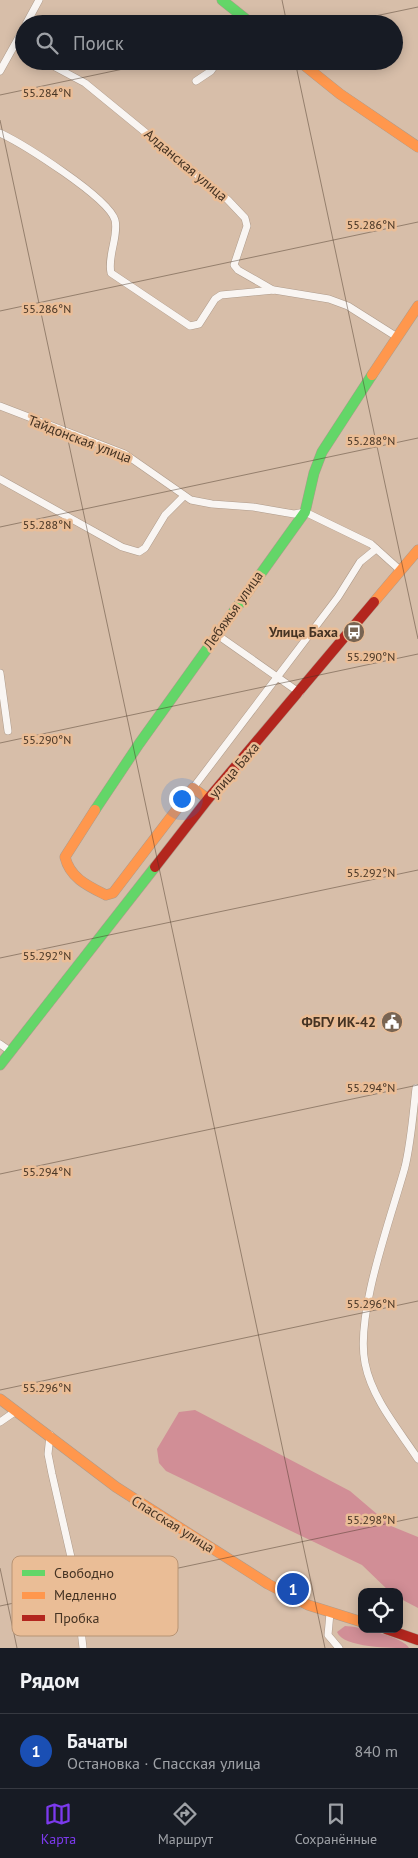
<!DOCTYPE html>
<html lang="ru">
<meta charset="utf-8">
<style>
:root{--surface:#171b24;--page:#242831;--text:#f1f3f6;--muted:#9ea1a6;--line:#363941;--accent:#7c3aed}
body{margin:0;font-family:"PT Sans",sans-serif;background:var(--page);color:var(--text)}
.controls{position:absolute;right:15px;bottom:15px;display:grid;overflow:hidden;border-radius:10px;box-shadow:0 2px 12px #0003}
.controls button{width:45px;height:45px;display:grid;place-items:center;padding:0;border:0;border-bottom:1px solid var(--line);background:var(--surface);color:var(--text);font:25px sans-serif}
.you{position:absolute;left:181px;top:798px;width:18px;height:18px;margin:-12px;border:4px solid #fff;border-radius:50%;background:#1a73e8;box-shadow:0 0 0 8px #1a73e833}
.badge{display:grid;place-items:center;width:32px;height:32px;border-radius:50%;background:var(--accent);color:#fff;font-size:16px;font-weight:700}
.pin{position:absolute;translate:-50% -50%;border:2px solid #fff;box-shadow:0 1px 5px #0006}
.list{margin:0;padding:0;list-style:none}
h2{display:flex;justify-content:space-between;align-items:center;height:65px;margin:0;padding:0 20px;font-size:21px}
h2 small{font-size:16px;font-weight:400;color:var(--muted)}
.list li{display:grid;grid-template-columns:32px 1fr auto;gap:15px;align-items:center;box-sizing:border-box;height:75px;padding:0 20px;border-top:1px solid var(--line)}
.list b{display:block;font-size:19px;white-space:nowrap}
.list p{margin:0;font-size:16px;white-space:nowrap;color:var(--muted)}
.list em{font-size:16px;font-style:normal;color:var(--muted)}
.icon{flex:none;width:28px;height:28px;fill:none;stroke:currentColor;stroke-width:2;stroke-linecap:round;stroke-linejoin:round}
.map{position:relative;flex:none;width:418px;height:1648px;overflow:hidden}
.search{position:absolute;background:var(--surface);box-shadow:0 2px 12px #0003;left:15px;right:15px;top:15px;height:55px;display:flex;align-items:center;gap:12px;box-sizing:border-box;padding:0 18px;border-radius:28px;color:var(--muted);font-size:19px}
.sheet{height:140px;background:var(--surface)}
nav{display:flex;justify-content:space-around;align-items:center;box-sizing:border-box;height:70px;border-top:1px solid var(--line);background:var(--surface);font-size:14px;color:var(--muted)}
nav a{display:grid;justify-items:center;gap:2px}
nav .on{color:var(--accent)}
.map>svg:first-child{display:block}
.forest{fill:#d18e96}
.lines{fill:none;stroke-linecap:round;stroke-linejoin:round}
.street-casing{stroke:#ae9b8b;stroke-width:8}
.fast-casing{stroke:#ae9b8b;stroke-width:11}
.slow-casing{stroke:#ae9b8b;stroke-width:11}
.jam-casing{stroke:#ae9b8b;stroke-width:11}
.street{stroke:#f9f5f2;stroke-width:7}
.fast{stroke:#63d668;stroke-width:10}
.slow{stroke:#ff974d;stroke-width:10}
.jam{stroke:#b3261e;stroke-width:10}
.ticks{fill:none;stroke:#453323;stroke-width:1;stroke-opacity:0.45}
.labels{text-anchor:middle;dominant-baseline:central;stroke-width:5;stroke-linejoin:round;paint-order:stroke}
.street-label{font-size:14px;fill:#453323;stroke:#eabd96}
.poi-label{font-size:14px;font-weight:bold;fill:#453323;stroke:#eabd96;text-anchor:end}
.key{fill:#eabd96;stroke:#b89474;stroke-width:1}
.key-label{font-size:14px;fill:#453323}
.ticks-label{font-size:12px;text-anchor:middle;fill:#453323;stroke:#eabd96;stroke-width:5;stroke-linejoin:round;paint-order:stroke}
</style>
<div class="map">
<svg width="418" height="1648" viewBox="0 0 418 1648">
<rect width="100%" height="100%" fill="#d7bea9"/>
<g class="forest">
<polygon points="195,1410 350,1491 391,1526 418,1537 418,1608 399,1598 399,1592 390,1592 362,1565 166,1471 159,1463 157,1449 179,1412"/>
<path d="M345,1626C357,1626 404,1637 409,1648C392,1648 343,1648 337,1632Z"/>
</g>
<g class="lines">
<g class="street-casing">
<g id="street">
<polyline points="26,24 39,0"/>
<polyline points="15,45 24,50"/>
<polyline points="44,61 85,83 228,200 245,218 247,226 234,265 238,270 273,290"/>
<polyline points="0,71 24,28"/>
<polyline points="196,81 211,71 218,61"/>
<path d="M0,133C23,144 108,197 115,220C119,236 107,256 111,273L190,326L199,324L215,299L221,295L274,290L329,299L348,306L397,337"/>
<polyline points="0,406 125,454 191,500 212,504 253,507 294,514 305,512 371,544 401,571"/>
<polyline points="0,479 122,547 139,552 145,548 165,515 184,496"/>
<polyline points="216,634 300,693"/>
<polyline points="0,673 8,731"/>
<polyline points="193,788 338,597 360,562 376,549"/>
<polyline points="0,1044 10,1051"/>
<path d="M416,1088C413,1114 411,1142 405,1167C391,1218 355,1314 365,1363C372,1399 399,1430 418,1459"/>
<polyline points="0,1422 16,1411"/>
<polyline points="50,1435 48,1454 52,1474 76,1579 89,1608 81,1630 83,1648"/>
<polyline points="330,1613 328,1635 339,1648"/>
</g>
</g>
<g class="fast-casing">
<g id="fast">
<polyline points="222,0 252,24"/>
<polyline points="95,810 139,744 305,512 314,473 322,452 372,375"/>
<polyline points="0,1065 155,867"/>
</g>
</g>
<g class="slow-casing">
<g id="slow">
<polyline points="299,61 340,94 418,147"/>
<polyline points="372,375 418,306"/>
<polyline points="374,602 418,550"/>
<path d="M95,810L65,857C70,878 88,886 106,895L113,893L193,788L208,799"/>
<polyline points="0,1399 116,1487 268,1584 308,1605 362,1622"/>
</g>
</g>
<g class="jam-casing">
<g id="jam">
<polyline points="155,867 208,799 374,602"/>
<polyline points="386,1629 418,1640"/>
</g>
</g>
<use href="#street" class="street"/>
<use href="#fast" class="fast"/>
<use href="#slow" class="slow"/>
<use href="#jam" class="jam"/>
</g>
<path class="ticks" d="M282,0L287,24M337,24L418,7M295,61L418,639M0,95L161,61M0,120L325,1648M0,311L418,222M0,527L418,438M0,743L418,654M0,958L418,870M0,1174L418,1085M0,1390L418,1301M0,1568L17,1648M0,1606L418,1517"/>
<defs>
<g id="bus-disc" transform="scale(1.125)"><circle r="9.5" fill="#786452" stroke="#eabd96"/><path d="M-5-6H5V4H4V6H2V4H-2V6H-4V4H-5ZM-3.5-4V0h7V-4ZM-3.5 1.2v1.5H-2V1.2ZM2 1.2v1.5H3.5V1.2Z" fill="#fff"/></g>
<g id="civic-disc" transform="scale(1.125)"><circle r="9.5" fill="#786452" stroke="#eabd96"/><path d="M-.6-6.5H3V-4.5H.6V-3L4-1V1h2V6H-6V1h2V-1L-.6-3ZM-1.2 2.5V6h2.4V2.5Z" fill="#fff"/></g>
</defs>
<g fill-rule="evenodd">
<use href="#bus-disc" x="354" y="632"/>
<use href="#civic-disc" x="392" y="1022"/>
</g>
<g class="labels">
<g class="street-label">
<text transform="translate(186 165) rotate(40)">Алданская улица</text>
<text transform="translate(80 439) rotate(21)">Тайдонская улица</text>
<text transform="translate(233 610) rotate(-55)">Лебяжья улица</text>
<text transform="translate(234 770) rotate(-49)">улица Баха</text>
<text transform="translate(173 1524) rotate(32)">Спасская улица</text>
</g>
<g class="poi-label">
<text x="338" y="632">Улица Баха</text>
<text x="376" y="1022">ФБГУ ИК-42</text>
</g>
</g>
<rect x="12" y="1556" width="166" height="80" rx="8" class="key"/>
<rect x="22" y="1570" width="23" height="6" fill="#63d668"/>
<rect x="22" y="1592" width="23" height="7" fill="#ff974d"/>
<rect x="22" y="1615" width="23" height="6" fill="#b3261e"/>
<g class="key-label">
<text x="54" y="1578">Свободно</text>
<text x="54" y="1600">Медленно</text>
<text x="54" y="1623">Пробка</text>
</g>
<g class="ticks-label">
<text x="47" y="97">55.284°N</text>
<text x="371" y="229">55.286°N</text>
<text x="47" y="313">55.286°N</text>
<text x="371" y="445">55.288°N</text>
<text x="47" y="529">55.288°N</text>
<text x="371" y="661">55.290°N</text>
<text x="47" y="744">55.290°N</text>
<text x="371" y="877">55.292°N</text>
<text x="47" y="960">55.292°N</text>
<text x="371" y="1092">55.294°N</text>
<text x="47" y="1176">55.294°N</text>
<text x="371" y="1308">55.296°N</text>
<text x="47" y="1392">55.296°N</text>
<text x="371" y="1524">55.298°N</text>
</g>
</svg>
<div class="controls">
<button><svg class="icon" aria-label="locate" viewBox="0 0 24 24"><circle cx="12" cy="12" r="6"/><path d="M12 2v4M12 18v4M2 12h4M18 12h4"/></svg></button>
</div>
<div class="you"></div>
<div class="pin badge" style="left:293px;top:1589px;background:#1a4fb4">1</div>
<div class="search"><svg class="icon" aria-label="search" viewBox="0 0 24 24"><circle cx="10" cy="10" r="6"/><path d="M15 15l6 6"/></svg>Поиск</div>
</div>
<section class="sheet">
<h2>Рядом<small></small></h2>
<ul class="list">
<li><span class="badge" style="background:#1a4fb4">1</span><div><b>Бачаты</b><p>Остановка · Спасская улица</p></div><em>840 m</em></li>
</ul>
</section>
<nav>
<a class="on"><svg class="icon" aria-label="map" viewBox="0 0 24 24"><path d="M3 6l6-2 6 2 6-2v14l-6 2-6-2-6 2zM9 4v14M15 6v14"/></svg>Карта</a>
<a><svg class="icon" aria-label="directions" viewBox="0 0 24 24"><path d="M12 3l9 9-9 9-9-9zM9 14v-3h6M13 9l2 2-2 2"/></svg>Маршрут</a>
<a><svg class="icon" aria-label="saved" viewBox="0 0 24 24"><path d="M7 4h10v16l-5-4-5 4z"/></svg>Сохранённые</a>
</nav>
